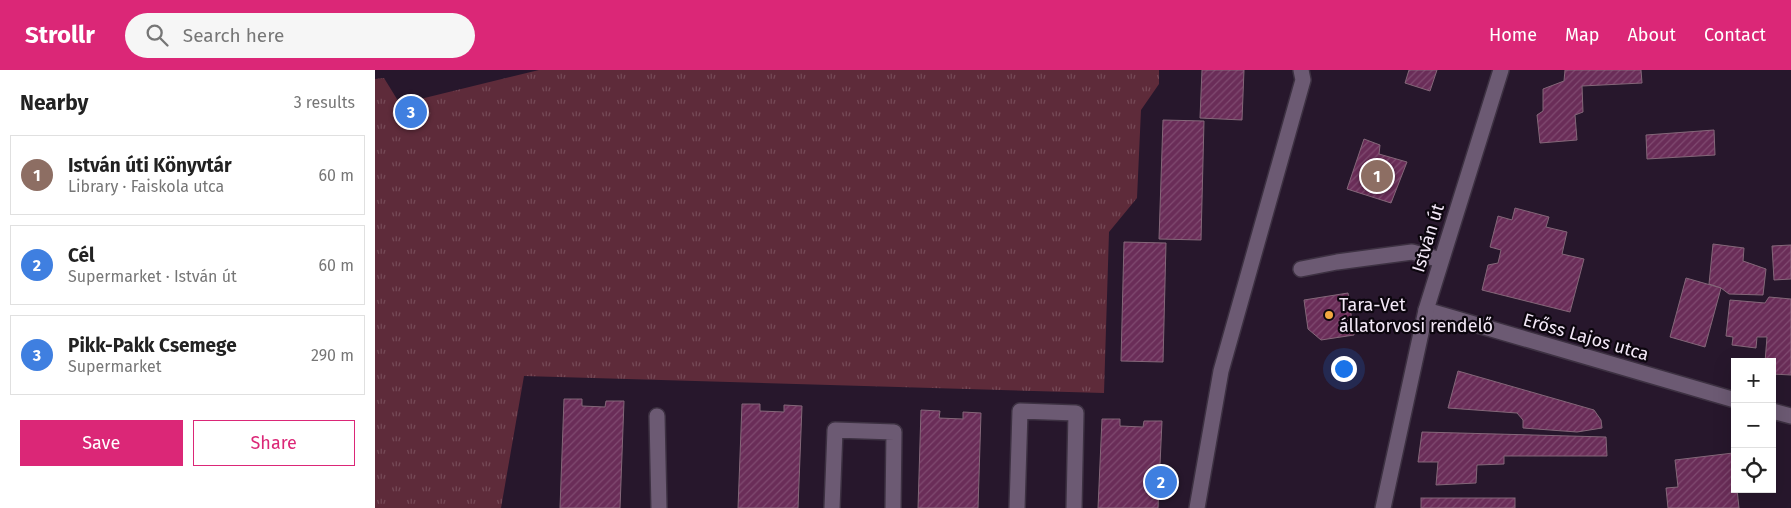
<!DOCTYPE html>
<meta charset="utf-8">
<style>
:root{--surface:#fff;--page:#f6f6f6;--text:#222;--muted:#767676;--line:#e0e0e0;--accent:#db2777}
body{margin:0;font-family:"Fira Sans",sans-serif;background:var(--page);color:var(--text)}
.controls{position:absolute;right:15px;bottom:15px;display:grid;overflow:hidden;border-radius:0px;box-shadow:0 5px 20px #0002}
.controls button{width:45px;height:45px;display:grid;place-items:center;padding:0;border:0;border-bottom:1px solid var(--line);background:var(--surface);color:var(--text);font:25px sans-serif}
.you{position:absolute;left:968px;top:298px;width:18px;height:18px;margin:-12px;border:4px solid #fff;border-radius:50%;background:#1a73e8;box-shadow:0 0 0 8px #1a73e833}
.badge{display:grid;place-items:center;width:32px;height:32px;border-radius:50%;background:var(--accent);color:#fff;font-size:16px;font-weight:700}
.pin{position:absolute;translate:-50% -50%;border:2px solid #fff;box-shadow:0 1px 5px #0006}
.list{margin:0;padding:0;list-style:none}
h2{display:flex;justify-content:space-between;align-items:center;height:65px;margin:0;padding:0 20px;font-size:21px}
h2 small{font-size:16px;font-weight:400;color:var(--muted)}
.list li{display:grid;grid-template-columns:32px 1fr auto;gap:15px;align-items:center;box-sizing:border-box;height:80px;margin:0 10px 10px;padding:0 10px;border:1px solid var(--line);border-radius:0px}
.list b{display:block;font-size:19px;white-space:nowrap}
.list p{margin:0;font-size:16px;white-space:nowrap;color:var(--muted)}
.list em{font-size:16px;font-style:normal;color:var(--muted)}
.actions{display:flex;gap:10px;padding:15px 20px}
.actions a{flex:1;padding:11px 0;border:1px solid var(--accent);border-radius:0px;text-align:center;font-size:18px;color:var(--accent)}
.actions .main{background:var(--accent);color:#fff}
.icon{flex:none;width:28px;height:28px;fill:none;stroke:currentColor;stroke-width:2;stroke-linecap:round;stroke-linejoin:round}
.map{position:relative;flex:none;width:1416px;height:438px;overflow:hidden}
header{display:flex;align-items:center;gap:30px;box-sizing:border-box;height:70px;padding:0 25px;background:var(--accent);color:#fff}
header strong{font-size:24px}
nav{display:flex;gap:28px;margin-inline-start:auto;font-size:18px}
.search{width:350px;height:45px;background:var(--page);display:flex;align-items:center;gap:12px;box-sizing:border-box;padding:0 18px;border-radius:28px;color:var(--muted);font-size:19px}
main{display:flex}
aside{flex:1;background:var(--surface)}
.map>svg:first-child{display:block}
.park{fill:url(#park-tufts)}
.building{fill:url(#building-hatch);stroke:#846779}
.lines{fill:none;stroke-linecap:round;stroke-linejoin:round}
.minor-casing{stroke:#3d3142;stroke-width:18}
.minor{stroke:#6c5a73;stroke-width:15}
.poi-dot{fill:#f1a640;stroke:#0c060e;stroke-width:2}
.labels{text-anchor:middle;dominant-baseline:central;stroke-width:4.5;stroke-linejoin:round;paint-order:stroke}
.street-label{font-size:18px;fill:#f4e9f8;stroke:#0c060e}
.poi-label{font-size:18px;fill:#f4e9f8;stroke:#0c060e;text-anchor:start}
</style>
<header>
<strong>Strollr</strong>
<div class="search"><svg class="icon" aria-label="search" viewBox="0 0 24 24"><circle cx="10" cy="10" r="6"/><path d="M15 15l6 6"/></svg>Search here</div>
<nav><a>Home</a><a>Map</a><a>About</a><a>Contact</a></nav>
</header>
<main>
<aside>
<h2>Nearby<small>3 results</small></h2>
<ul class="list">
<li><span class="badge" style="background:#8d6e63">1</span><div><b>István úti Könyvtár</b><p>Library · Faiskola utca</p></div><em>60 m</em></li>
<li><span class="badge" style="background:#3f7fe0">2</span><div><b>Cél</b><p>Supermarket · István út</p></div><em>60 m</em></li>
<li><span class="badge" style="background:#3f7fe0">3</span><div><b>Pikk-Pakk Csemege</b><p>Supermarket</p></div><em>290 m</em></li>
</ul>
<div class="actions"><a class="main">Save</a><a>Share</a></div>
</aside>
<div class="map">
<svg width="1416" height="438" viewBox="0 0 1416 438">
<defs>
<pattern id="park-tufts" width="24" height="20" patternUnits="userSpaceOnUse" patternTransform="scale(1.25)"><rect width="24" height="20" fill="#5e2b3a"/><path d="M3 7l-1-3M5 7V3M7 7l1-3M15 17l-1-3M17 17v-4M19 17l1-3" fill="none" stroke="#764a57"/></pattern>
<pattern id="building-hatch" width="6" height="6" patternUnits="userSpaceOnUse" patternTransform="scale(1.25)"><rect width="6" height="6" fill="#6a2d58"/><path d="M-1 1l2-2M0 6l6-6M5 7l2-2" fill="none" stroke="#804b71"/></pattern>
</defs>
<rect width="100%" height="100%" fill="#27172c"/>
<polygon class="park" points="164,0 784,0 784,14 766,40 762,128 734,162 729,323 149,306 126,438 0,438 0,9 9,8 25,34"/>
<g class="building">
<polygon points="827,0 869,0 867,50 825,48"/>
<polygon points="1034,0 1062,0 1055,21 1030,13"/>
<polygon points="1190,0 1266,0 1267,13 1207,16 1208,42 1200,45 1202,70 1165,73 1162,45 1168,41 1168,19 1189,11"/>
<polygon points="788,50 829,51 826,170 784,169"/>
<polygon points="1339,60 1340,85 1272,89 1271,65"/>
<polygon points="989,69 1005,75 1004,84 1032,92 1016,133 972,119"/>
<polygon points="1140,138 1174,147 1171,157 1192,162 1187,184 1209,189 1195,242 1107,220 1113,195 1123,193 1126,180 1115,177 1123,146 1137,150"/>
<polygon points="749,172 791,173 788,292 746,291"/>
<polygon points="1338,174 1369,178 1368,191 1391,199 1388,225 1354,224 1346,218 1334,214"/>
<polygon points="1416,175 1416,209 1399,210 1397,176"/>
<polygon points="1311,208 1346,218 1330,277 1295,267"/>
<polygon points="973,223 979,265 946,270 933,259 929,230"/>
<polygon points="1394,227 1416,229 1416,305 1397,304 1397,292 1390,292 1392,267 1382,267 1381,278 1357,275 1358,267 1351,266 1355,230 1390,233"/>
<polygon points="1083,301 1219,340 1226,350 1227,358 1202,362 1148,358 1148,350 1142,343 1073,338"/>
<polygon points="189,329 207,329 207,336 230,337 231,331 249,331 245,438 185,438"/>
<polygon points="367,334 385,334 385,341 409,342 409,335 427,336 423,438 363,438"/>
<polygon points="546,340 565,341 564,348 588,349 588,342 606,343 603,438 543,438"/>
<polygon points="727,349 745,349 745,356 768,357 769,351 787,351 783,438 723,438"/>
<polygon points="1047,362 1231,367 1232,386 1129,386 1129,394 1102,395 1101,413 1061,415 1063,392 1043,392"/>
<polygon points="1358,383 1360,419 1362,419 1364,438 1293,438 1291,418 1303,417 1300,390"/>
<rect x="1046" y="428" width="94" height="10"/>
</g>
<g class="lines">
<g class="minor-casing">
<g id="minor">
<polyline points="926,199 962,192 1037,182 1066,190"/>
<polyline points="1051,240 1360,330"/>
<polyline points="1397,341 1416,346"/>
<polyline points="282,346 284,438"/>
<polyline points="457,438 460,360 519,362 518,438"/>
<polyline points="642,438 645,341 701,343 699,438"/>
<polyline points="822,438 846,301 928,10 926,0"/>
<polyline points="1008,438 1051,240 1126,0"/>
</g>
</g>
<use href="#minor" class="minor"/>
</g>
<circle class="poi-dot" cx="954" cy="245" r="5"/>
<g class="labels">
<g class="street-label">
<text transform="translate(1053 168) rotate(-73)">István út</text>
<text transform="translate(1211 267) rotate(16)">Erőss Lajos utca</text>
</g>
<g class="poi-label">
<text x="964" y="235">Tara-Vet<tspan x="964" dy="21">állatorvosi rendelő</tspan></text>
</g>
</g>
</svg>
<div class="controls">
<button>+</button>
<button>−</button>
<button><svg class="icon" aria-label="locate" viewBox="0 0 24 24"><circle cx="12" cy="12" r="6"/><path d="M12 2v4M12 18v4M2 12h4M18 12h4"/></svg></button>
</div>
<div class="you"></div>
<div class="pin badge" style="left:1002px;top:106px;background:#8d6e63">1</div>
<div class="pin badge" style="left:786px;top:412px;background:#3f7fe0">2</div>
<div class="pin badge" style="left:36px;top:42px;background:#3f7fe0">3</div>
</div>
</main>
